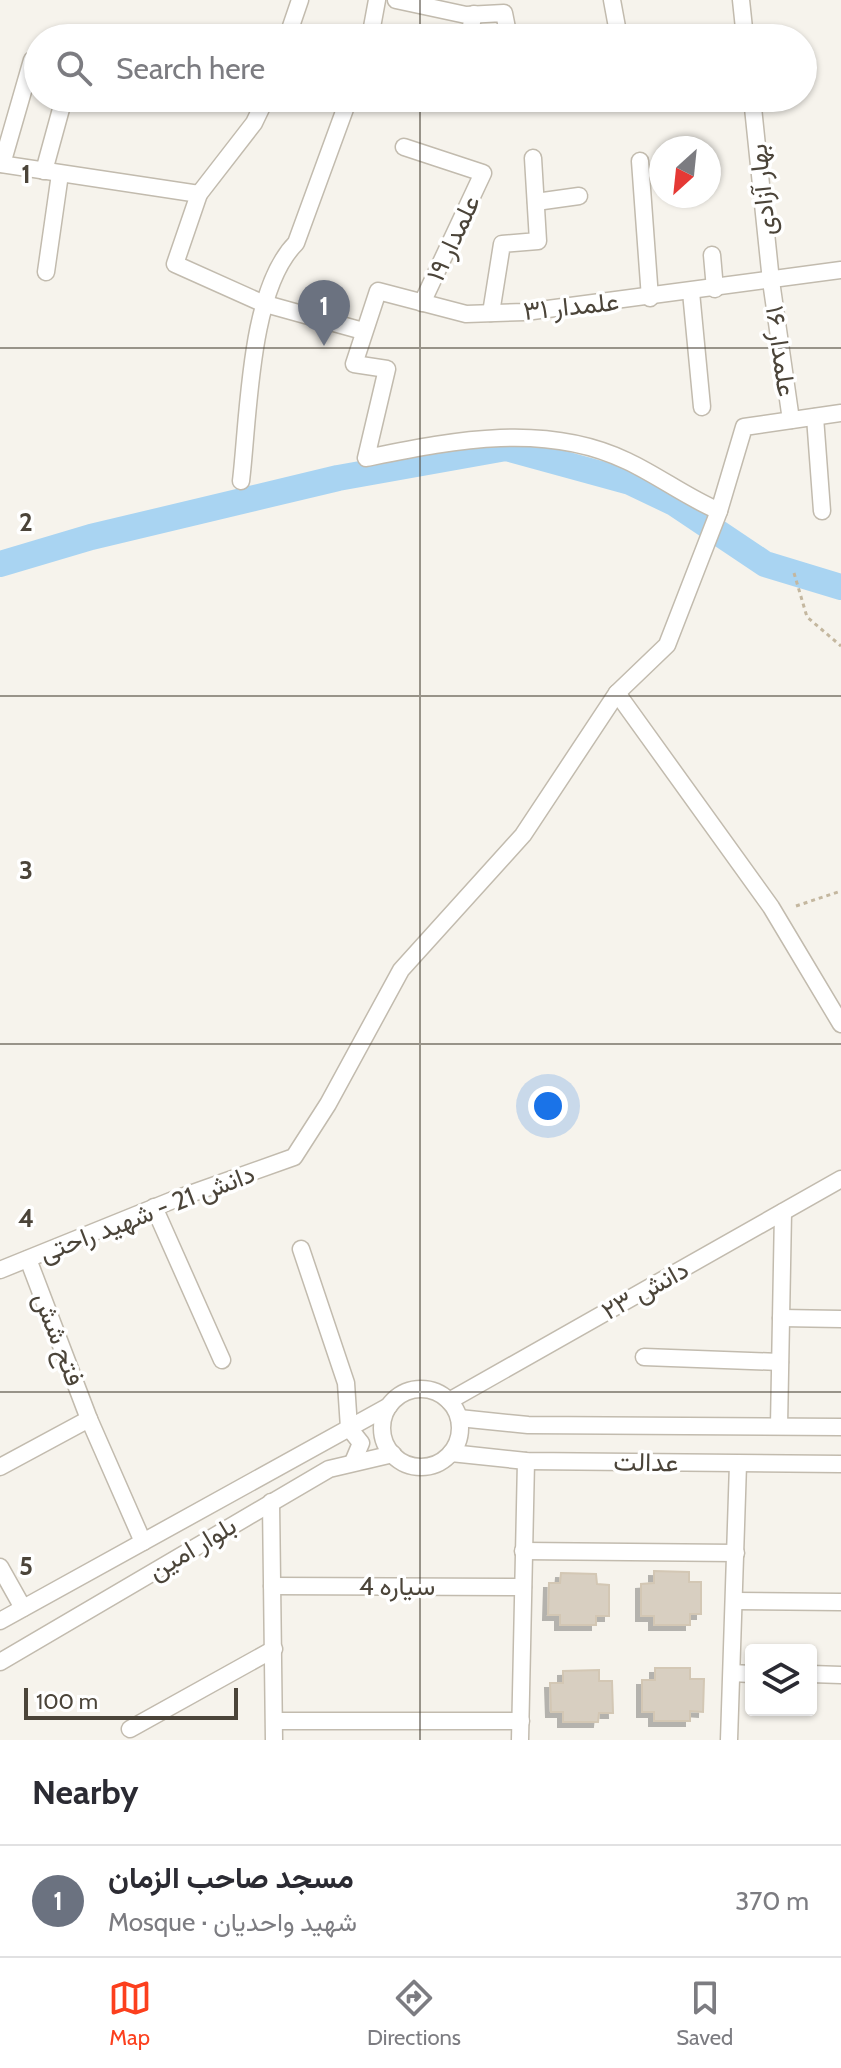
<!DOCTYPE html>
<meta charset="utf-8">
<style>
:root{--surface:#fff;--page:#f2f2f3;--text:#2b2b33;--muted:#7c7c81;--line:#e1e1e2;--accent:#fc3f1d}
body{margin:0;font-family:Cabin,Vazirmatn,sans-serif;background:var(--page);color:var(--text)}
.controls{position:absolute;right:24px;bottom:24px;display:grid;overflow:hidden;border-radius:8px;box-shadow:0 2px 6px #0004}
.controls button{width:72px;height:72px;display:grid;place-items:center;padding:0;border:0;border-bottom:2px solid var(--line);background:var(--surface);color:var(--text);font:40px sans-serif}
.compass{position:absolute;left:649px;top:136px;width:72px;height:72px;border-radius:50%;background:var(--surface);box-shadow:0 2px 6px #0004;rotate:207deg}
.scale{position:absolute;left:24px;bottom:20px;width:214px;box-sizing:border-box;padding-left:8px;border:4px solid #4b4439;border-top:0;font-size:22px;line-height:28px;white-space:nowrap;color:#4b4439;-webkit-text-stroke:6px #fff;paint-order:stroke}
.you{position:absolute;left:548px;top:1106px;width:28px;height:28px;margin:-20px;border:6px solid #fff;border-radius:50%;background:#1a73e8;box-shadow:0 0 0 12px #1a73e833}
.badge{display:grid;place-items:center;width:52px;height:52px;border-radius:50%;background:var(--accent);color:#fff;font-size:26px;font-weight:700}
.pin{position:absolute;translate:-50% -66px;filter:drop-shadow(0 2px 4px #0008)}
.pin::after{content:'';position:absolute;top:42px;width:28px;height:24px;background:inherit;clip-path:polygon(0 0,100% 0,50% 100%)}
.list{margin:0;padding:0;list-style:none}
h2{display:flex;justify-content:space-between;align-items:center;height:104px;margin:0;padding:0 32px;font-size:34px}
h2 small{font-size:26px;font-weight:400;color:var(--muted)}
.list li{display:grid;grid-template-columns:52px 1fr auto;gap:24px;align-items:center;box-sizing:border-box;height:112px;padding:0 32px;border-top:2px solid var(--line)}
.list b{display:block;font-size:30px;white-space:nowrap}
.list p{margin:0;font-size:26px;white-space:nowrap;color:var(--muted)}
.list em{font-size:26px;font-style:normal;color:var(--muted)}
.icon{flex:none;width:44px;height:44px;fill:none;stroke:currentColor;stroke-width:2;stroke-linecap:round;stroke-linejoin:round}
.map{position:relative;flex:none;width:841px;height:1740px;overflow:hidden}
.search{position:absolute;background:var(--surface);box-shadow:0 2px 6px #0004;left:24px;right:24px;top:24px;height:88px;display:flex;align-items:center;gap:20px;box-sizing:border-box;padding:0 28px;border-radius:44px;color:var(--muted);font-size:30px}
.sheet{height:216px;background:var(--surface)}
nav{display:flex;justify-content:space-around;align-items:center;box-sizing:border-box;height:112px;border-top:2px solid var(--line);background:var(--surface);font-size:22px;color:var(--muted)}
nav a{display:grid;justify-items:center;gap:4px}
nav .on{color:var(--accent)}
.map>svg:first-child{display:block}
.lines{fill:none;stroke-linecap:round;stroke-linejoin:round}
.river{stroke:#a9d4f2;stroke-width:26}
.building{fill:#d8cfc1;stroke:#d3c7b4;stroke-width:2;filter:url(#shadow)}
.minor-casing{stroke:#c2bbae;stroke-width:19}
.path{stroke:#c4b79f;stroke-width:3;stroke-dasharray:4 4;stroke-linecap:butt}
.minor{stroke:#fff;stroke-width:16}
.grid{fill:none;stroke:#4b4439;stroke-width:2;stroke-opacity:0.55}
.labels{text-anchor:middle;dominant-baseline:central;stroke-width:7;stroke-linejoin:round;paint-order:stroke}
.street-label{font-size:26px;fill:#4b4439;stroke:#fff}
.grid-label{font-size:26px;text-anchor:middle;font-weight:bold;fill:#4b4439;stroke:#fff;stroke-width:7;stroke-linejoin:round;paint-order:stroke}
</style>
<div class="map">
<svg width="841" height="1740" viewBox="0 0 841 1740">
<defs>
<filter id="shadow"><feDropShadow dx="-5" dy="5" stdDeviation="0" flood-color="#0004"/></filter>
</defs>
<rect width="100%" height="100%" fill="#f6f3ec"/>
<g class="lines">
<polyline class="river" points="0,564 91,537 338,478 506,448 630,482 674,503 765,564 841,587"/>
</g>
<g class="building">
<polygon points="654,1571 689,1572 689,1582 701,1582 701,1614 690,1614 690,1625 654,1625 654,1616 641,1616 641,1584 654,1583"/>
<polygon points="561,1573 596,1574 597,1584 609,1585 609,1616 596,1616 596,1625 560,1625 560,1615 548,1615 549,1583 560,1583"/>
<polygon points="655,1668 690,1668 690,1679 704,1679 703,1712 690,1711 690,1721 654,1721 654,1712 642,1712 642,1680 655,1680"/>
<polygon points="599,1670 599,1681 612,1681 613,1713 599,1713 598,1722 563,1722 563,1712 551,1712 550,1683 563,1683 563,1671"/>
</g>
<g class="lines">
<g class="minor-casing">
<g id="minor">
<polyline points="396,0 466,15 504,13 509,38"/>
<polyline points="612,0 619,38"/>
<polyline points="741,0 745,38"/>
<polyline points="287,38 300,0"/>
<polyline points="370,38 377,0"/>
<polyline points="468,38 474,14"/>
<polyline points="266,98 254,123 199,194 175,264 262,303 363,331"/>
<polyline points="752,98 771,281 791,420"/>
<polyline points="404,147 483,173 422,303"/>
<polyline points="640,161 650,298"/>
<polyline points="0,164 199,194"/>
<polyline points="2,164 32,60"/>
<polyline points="44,171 64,98"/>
<polyline points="536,202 579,196"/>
<polyline points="712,255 715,289"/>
<polyline points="46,272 60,174"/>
<polyline points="691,292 702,407"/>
<polyline points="491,313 502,244 538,241 533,158"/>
<polyline points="815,417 822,511"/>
<path d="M241,481C249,414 249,290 296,243L349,98"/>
<path d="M719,511C686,497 659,476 627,461C544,421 451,441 366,458L387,369L354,364L378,291L466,314L525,312L841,270"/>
<polyline points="617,693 771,907 841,1024"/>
<polyline points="154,1207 222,1360"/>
<polyline points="301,1249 346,1383 349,1428 361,1443 353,1462"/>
<polyline points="28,1259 89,1419"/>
<polyline points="0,1270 173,1200 294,1157 328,1104 401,970 523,835 617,693 667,645 719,511 744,427 841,413"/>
<polyline points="781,1318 841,1319"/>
<polyline points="644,1357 780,1362"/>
<circle cx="421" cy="1428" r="39"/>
<polyline points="449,1401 841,1179"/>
<polyline points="459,1418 528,1425 841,1427"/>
<polyline points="779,1426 783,1212"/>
<polyline points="451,1453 526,1461 841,1464"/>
<polyline points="0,1467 89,1419 143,1542"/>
<polyline points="271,1502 274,1740"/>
<polyline points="523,1551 736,1553"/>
<polyline points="0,1567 23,1608"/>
<polyline points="272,1586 523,1587"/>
<polyline points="735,1601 841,1602"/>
<polyline points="0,1621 389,1406"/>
<polyline points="0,1662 329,1469 393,1454"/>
<polyline points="732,1673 751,1674"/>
<polyline points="811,1674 841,1675"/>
<polyline points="276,1721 521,1721"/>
<polyline points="130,1729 274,1649"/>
<polyline points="520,1740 526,1461"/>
<polyline points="729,1740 738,1464"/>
</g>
</g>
<g class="path">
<polyline points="794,573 807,617 841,646"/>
<polyline points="796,906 841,891"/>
</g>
<use href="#minor" class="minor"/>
</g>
<path class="grid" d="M420,0V38M420,98V1740M0,348H841M0,696H841M0,1044H841M0,1392H841"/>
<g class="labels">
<g class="street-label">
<text transform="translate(762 190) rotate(-96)">بهار آزادی</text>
<text transform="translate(453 238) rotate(-65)">علمدار ۱۹</text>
<text transform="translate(571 306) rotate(-6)">علمدار ۳۱</text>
<text transform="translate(781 351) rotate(82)">علمدار ۱۶</text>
<text transform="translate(147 1213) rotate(-21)">دانش 21 - شهید راحتی</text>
<text transform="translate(645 1290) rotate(-29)">دانش ۲۳</text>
<text transform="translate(59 1339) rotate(69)">فتح شش</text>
<text transform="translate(646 1462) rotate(1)">عدالت</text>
<text transform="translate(192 1548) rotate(-31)">بلوار امین</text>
<text x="397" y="1586">سیاره 4</text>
</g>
</g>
<g class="grid-label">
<text x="26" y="183">1</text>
<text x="26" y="531">2</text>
<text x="26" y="879">3</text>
<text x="26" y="1227">4</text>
<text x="26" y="1575">5</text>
</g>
</svg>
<div class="controls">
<button><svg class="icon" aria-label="layers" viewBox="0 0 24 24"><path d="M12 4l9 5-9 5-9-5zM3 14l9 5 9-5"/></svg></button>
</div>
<svg class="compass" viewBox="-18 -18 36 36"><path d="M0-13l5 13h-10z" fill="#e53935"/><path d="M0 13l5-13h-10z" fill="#7c7c81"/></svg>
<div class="scale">100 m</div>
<div class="you"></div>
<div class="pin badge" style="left:324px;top:346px;background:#6b7280">1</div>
<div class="search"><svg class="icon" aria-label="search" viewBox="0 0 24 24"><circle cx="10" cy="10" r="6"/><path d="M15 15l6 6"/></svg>Search here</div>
</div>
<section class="sheet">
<h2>Nearby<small></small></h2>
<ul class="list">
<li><span class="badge" style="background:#6b7280">1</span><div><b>مسجد صاحب الزمان</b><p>Mosque · شهید واحدیان</p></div><em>370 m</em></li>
</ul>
</section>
<nav>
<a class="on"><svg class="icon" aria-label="map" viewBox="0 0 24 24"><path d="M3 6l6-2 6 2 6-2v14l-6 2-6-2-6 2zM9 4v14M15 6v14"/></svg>Map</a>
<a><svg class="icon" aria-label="directions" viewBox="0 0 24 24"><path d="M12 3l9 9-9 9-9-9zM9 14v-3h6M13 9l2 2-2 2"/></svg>Directions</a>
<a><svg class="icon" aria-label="saved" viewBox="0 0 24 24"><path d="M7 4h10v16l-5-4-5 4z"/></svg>Saved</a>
</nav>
